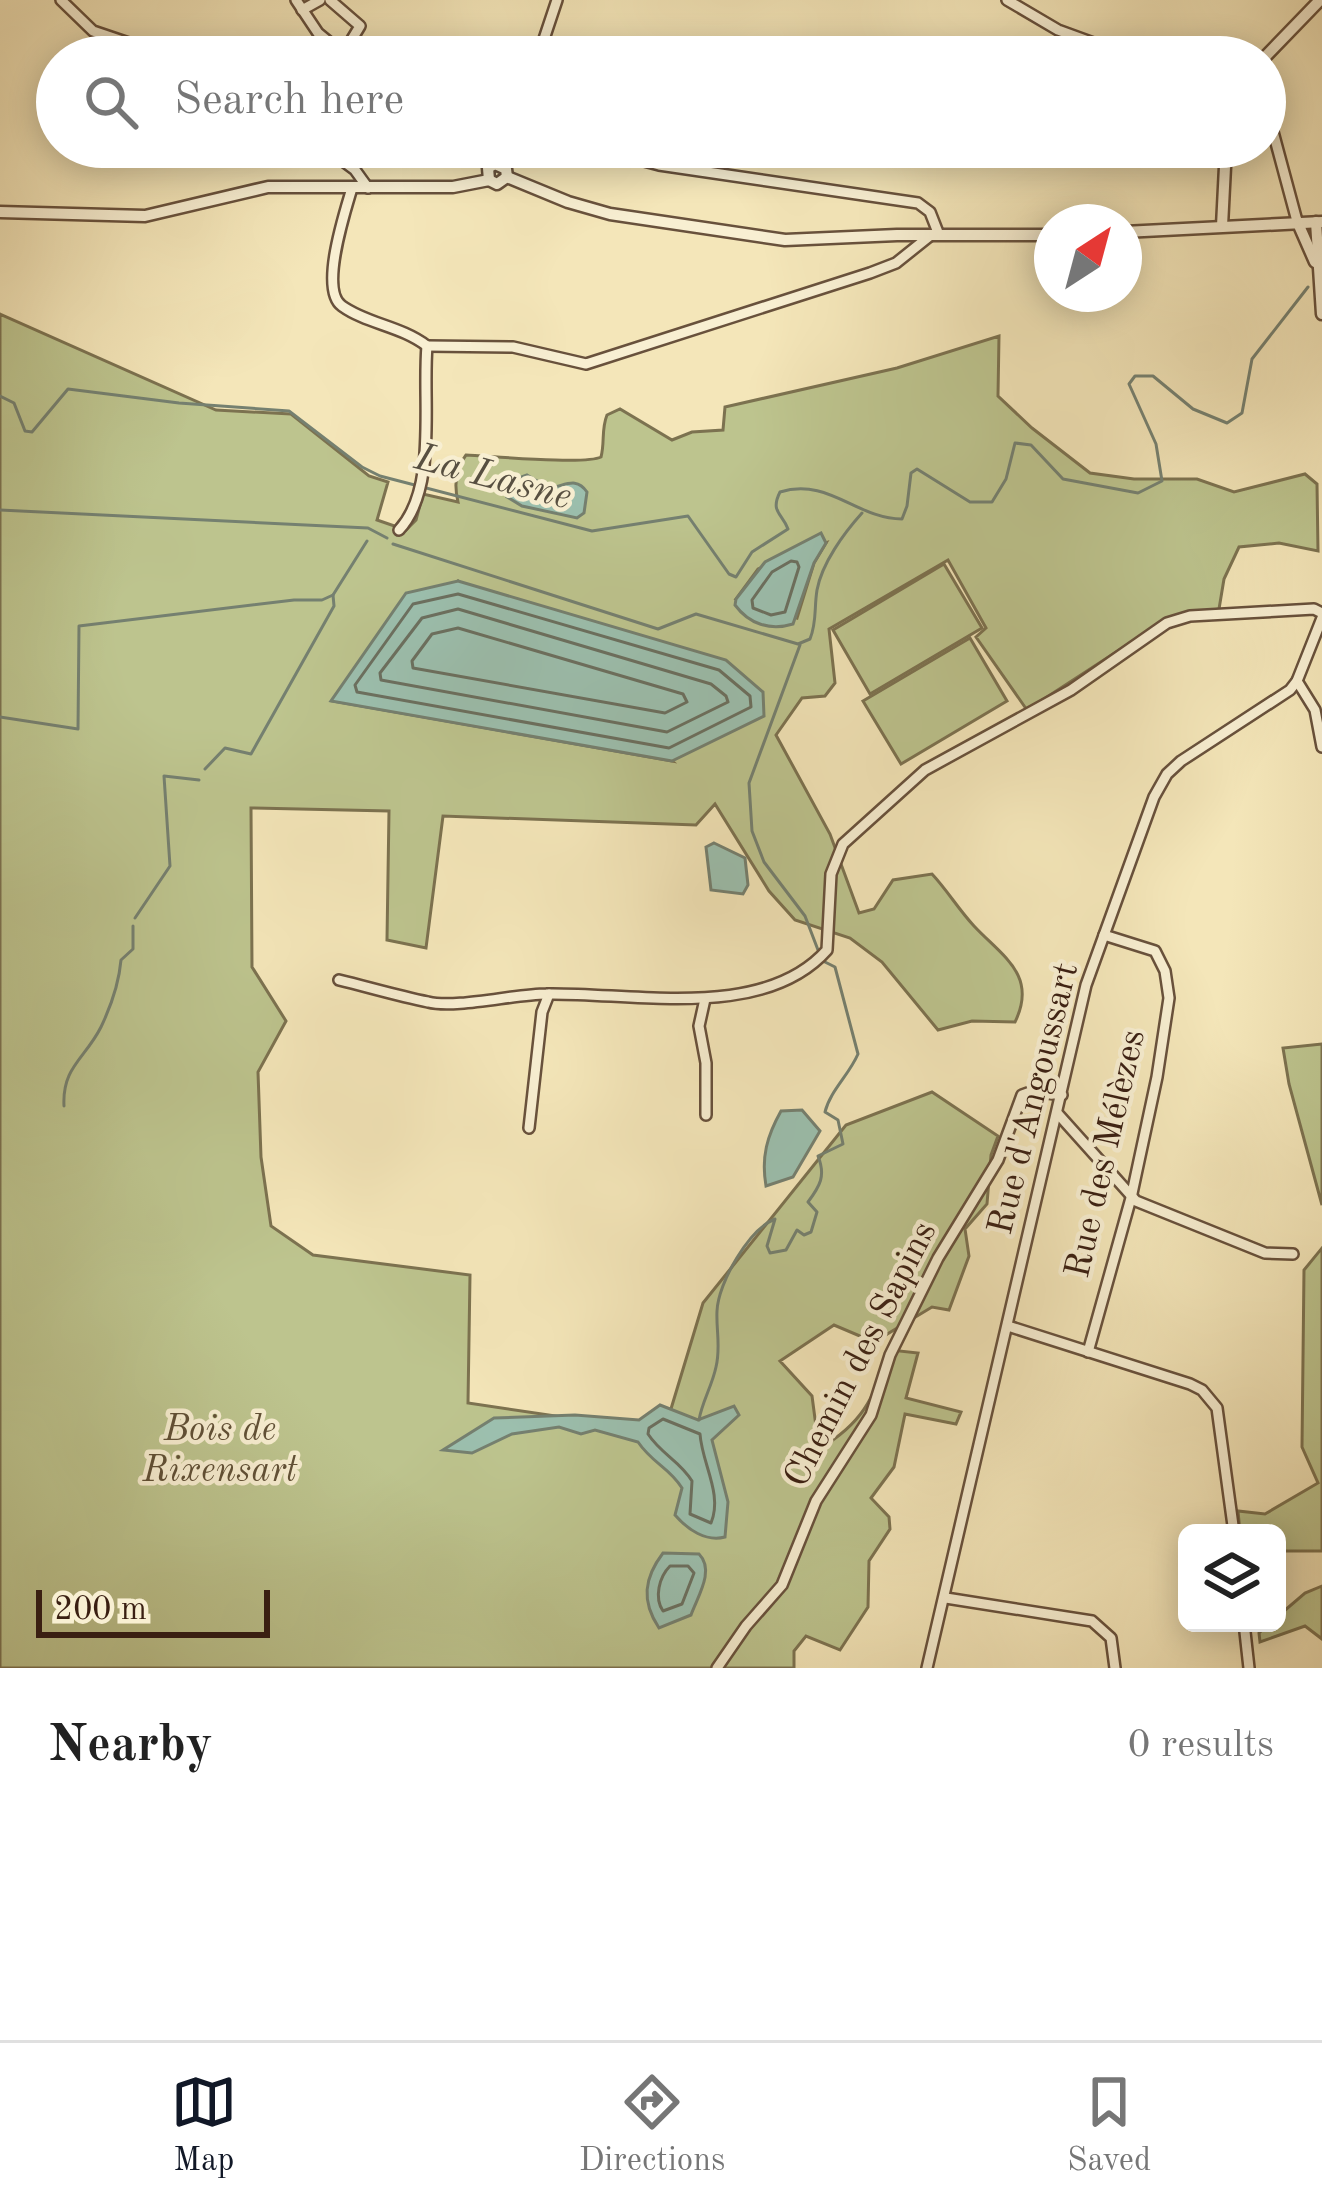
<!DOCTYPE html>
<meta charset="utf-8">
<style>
:root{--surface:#fff;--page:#f2f2f2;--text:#222;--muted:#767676;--line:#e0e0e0;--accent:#111827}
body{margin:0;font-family:"Old Standard TT",serif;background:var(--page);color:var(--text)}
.controls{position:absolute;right:36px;bottom:36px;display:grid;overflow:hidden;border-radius:18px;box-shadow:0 6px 30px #0003}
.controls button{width:108px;height:108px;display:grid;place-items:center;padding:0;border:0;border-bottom:3px solid var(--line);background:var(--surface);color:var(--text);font:60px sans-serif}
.compass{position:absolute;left:1034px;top:204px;width:108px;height:108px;border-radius:50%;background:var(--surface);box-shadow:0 6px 30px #0003;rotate:36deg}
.scale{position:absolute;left:36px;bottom:30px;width:234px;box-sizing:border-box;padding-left:12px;border:6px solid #3a1f12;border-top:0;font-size:33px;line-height:42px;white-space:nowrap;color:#3a1f12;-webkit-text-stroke:9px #f8efd2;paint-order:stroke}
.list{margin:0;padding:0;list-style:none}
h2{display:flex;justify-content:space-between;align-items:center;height:156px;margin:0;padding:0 48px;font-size:51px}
h2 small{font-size:39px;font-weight:400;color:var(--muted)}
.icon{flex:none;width:66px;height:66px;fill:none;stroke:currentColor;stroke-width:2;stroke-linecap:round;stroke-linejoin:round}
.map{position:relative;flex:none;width:1322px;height:1668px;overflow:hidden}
.search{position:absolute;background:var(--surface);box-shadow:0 6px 30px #0003;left:36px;right:36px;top:36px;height:132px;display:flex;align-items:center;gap:30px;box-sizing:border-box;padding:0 42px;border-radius:66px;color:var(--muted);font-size:45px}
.sheet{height:372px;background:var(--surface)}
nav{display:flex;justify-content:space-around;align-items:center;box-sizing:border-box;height:168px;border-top:3px solid var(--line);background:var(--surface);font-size:33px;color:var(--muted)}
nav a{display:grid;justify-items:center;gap:6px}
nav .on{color:var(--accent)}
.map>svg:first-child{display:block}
.green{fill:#bdc48e;stroke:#7c7250;stroke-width:3;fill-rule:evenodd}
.water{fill:#9cc0af;stroke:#758070;stroke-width:3}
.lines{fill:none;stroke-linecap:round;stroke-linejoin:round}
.shore{stroke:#6b7060;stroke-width:3}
.stream{stroke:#758070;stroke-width:3}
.minor-casing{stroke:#68513c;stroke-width:14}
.tertiary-casing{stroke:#68513c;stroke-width:15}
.minor{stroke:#f8efd2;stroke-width:9}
.tertiary{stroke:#f8efd2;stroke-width:10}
.labels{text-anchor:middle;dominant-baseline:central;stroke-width:9;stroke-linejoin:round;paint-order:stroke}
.street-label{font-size:36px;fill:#3a1f12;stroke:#f8efd2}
.park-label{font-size:36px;font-style:italic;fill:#615137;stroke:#f8efd2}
.water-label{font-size:39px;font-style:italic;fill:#574f41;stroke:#f8efd2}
</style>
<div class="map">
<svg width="1322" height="1668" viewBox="0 0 1322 1668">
<rect width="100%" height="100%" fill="#f4e6b9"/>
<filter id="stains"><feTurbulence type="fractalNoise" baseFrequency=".00167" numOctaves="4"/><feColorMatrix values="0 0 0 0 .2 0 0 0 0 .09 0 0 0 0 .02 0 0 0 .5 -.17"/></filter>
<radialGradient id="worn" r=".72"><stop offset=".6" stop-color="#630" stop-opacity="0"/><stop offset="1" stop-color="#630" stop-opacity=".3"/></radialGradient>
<g class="green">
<path d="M0,314L216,410L291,414L369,476L388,482L377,520L406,530L416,520L423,494L458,502C454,485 455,469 466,455C491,456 585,465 601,457C605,442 601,430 607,415L620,409L672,440L692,432L723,430L725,407L897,368L999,336L998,396L1032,428L1090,473L1134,479H1197L1234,492L1305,474L1317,484L1318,551L1279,543L1239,547L1224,579L1219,609L1167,619L1027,710L976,637L986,628L948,560L829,629L835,683L825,696L802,698L776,735L830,834L859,913L874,909L893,880L932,874C947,890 959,910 974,926C1002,956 1038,975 1015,1022L972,1021L938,1030L882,962L850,938L795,920L769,891L715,804L696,825L443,816L426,948L387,940L389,811L251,808L252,967L286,1021L258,1072L261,1157L271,1226L313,1255L470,1275L468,1403L664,1432L703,1303L846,1125L932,1092L998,1136L991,1155L987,1204L965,1229L969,1256L949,1310L932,1307L874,1342L834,1325L780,1361L812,1396L819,1449C865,1422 873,1397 891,1350L918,1353L906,1398L961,1412L956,1424L905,1414L894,1467L871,1498L889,1517L890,1529L869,1561L868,1607L840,1650L806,1636L794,1651V1668H0ZM826,543L814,563L797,618L736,599L758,569ZM458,581L672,761L333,701Z"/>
<polygon points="944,564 982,628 870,694 833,630"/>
<polygon points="970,638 1007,701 901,764 863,701"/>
<polygon points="1322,1044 1322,1205 1289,1084 1283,1048"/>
<polygon points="1322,1248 1322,1551 1277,1551 1277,1533 1240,1533 1238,1511 1265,1514 1318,1483 1302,1447 1304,1270"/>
<polygon points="1322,1586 1322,1639 1305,1626 1260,1642 1259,1633 1270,1623 1277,1623 1277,1617 1305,1593"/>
</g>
<g class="water">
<path d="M527,475L549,488C565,486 576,476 587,492L584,513L577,518L522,506L507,497L516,479Z"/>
<path d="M821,533L826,543L814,563L793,624C770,631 749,624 735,605L736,599L765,562Z"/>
<polygon points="458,581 726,660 763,692 764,716 672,761 331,701 406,593"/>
<polygon points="714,843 745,858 748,885 743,894 711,890 706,847"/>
<path d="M802,1110L820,1131L793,1177L766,1186C761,1157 767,1136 781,1111Z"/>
<path d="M660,1405L698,1420L734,1406L739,1415L712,1440L728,1502L725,1537C706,1542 688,1530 675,1515L682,1488C669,1467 653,1464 638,1442L595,1430L581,1434L559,1427L512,1434L472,1453L443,1450L494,1418L575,1415L639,1420Z"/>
<path d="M663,1553L699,1554C715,1570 698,1596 691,1615L659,1628C641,1601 644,1578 663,1553Z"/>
</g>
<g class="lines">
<g class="shore">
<polygon points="791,561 797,562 799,567 785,612 771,615 753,608 752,600 772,572"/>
<polygon points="458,594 719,670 750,696 751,707 669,748 357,692 355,685 413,604"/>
<polygon points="458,609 711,684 726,696 728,702 667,732 381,680 380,673 422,618"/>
<polygon points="458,628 683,694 687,702 665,713 413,668 412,661 432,634"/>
<path d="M663,1419L700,1434C702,1464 723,1494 711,1523L690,1514L692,1481C680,1461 661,1454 648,1434L649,1428Z"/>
<path d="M688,1566L694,1573L682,1604L663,1611C654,1598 659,1577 670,1566Z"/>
</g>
<g class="stream">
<path d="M0,396L14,403L25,431L32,432L68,389L179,403L289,411L362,467L380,476L592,531L688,516L729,574L736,577L752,552L788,529C782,513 770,512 780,492C828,477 857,519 902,519L907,506L911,473L917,469L970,502H992L1006,479L1015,443L1031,445L1063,479L1138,493L1162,481L1156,444L1129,384L1135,376H1153L1193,409L1227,423L1242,413L1252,359L1308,287"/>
<polyline points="0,510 368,528 387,538"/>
<path d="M393,544L658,629L696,614L798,644L810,639C817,622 814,608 817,590C822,563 844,533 862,513"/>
<polyline points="800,645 749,783 752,831 764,862 805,916 818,950"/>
<polyline points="0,717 78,729 79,626 294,600 322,600 333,595"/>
<polyline points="205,769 225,748 251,754 334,606 333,595 367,541"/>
<polyline points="135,918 170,866 164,776 199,780"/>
<path d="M64,1106C62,1067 85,1059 101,1027C111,1006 119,983 121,960L133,949V926"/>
<path d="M699,1420C702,1402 712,1386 716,1367C721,1347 716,1330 717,1311C718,1283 749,1229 775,1219L767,1246L770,1253L786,1250L797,1230L804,1235L811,1232L817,1212L808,1202C820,1186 826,1176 818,1156L843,1144L838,1120L825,1112C830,1091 849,1075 858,1054L835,967L825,962"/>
</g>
<g class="minor-casing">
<g id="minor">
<polyline points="61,0 93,31 170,57"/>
<polyline points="296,0 318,33 347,57"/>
<polyline points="330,0 360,26 343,54"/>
<polyline points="1007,0 1058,30 1132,57"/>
<polyline points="302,10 320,0"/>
<polyline points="538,57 557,0"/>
<polyline points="1265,102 1297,221"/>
<polyline points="324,147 355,170 368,188"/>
<polyline points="476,147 491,165"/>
<polyline points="591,147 659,165 918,203 930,212 939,235"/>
<polyline points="498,165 503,147"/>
<path d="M352,188C345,212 319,290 342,306C367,324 401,326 427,346"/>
<polyline points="427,346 513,347 586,364 870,273 896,263 931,235"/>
<path d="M399,530C438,488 422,400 427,346"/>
<polyline points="1297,681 1315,710 1322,747"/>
<path d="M339,980C368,987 398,996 428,1002C455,1009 515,994 546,994C632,992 763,1022 827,950L831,874L843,844L925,770L1071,690L1167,623L1190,616L1314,609L1322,613"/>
<polyline points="705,999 699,1026 706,1063 706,1115"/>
<polyline points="1058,1114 1136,1201 1265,1253 1293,1254"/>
<polyline points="529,1128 542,1012 549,994"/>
<polyline points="1008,1326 1190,1384 1202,1390 1217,1408 1234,1533"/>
<polyline points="1088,1352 1131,1198 1157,1077 1169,998 1165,971 1155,951 1104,935"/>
<polyline points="946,1598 1092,1621 1111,1638 1115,1668"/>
<polyline points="1244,1623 1249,1668"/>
<polyline points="717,1668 746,1626 782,1585 816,1501 871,1415 890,1355 938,1258 998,1160 1022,1095 1033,1091 1062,1095"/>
<polyline points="927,1668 1086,985 1154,797 1167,774 1181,761 1290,690 1297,681 1322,618"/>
</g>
</g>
<g class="tertiary-casing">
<g id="tertiary">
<polyline points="1265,57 1320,0"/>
<polyline points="507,177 568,202 610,214 785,240 897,235 1052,235"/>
<polyline points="489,180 488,168 495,164 506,169 507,177"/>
<polyline points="0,212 145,216 268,187 453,187 489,180 497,184 507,177"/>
<polyline points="1297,221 1315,262"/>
<polyline points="1316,222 1322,314"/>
<polyline points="1222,226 1226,147"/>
<polyline points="1124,232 1322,222"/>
</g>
</g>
<use href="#minor" class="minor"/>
<use href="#tertiary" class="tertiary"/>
</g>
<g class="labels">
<g class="street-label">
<text transform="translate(1035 1099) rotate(-76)">Rue d'Angoussart</text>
<text transform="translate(1107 1154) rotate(-77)">Rue des Mélèzes</text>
<text transform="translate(862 1355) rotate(-63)">Chemin des Sapins</text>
</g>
<g class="park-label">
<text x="220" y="1431">Bois de<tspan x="220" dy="41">Rixensart</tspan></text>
</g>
<g class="water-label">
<text transform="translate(493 478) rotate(15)">La Lasne</text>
</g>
</g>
<rect width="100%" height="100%" filter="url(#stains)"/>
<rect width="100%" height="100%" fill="url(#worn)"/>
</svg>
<div class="controls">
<button><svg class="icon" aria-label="layers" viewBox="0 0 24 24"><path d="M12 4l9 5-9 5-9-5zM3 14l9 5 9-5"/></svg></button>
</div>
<svg class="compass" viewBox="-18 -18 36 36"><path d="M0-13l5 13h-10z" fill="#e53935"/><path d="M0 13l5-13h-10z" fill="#767676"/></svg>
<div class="scale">200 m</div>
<div class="search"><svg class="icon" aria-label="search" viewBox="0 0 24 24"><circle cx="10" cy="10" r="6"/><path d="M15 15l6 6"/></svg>Search here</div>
</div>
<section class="sheet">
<h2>Nearby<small>0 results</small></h2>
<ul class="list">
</ul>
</section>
<nav>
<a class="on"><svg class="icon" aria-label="map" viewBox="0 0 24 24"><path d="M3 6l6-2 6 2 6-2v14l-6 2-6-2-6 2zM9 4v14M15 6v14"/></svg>Map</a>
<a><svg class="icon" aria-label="directions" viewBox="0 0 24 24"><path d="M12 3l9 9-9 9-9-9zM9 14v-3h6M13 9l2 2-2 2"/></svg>Directions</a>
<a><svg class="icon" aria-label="saved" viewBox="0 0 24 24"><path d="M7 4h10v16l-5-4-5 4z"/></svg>Saved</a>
</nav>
